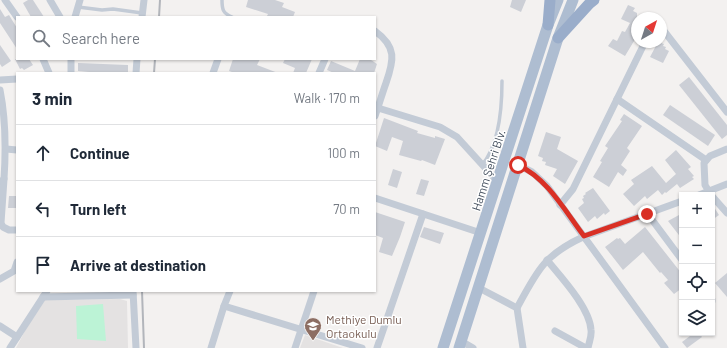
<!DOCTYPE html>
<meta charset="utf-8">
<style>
:root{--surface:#fff;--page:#f2f2f3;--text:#1f2937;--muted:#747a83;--line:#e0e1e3}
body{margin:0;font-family:Barlow,sans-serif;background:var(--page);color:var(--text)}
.controls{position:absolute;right:12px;bottom:12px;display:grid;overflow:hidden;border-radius:0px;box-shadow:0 1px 3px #0004}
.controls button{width:36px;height:36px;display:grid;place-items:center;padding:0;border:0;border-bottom:1px solid var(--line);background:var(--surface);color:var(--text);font:20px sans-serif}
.compass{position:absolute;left:631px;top:12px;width:36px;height:36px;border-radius:50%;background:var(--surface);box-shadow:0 1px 3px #0004;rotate:39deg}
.stop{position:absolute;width:12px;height:12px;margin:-9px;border:3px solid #d93025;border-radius:50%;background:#fff}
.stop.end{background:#d93025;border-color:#fff;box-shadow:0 1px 4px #0008}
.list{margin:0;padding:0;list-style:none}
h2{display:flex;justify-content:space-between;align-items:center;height:52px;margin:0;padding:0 16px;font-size:17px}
h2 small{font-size:13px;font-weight:400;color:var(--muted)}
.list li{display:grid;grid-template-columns:26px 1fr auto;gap:12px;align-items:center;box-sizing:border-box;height:56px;padding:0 16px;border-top:1px solid var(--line)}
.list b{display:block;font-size:15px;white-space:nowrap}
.list em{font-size:13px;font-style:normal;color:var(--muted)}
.icon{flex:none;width:22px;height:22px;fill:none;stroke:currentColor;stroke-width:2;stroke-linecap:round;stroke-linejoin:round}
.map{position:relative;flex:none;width:727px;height:348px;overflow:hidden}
.search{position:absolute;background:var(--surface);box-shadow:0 1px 3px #0004;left:16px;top:16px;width:360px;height:44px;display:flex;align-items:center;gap:10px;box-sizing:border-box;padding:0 14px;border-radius:0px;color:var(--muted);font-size:15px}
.panel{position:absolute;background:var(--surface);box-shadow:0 1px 3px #0004;left:16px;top:72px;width:360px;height:220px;border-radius:0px}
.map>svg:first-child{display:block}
.education{fill:#e4e2e2}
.green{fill:#bcf3d6}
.building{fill:#cccfd6}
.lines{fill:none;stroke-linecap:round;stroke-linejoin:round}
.service{stroke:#c3cbd6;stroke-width:3.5}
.minor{stroke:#c3cbd6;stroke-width:7}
.primary{stroke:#aebdd1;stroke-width:11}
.trunk{stroke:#9aadca;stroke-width:11}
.rail{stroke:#b2b5bb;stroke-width:2}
.route{stroke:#d93025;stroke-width:5}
.labels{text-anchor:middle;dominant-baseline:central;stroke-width:3;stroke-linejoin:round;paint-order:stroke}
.street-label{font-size:12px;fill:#475260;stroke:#fff}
.education-label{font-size:12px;fill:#785e54;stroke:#fff;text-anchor:start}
</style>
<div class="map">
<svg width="727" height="348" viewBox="0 0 727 348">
<rect width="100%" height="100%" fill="#f3f1f0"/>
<g class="education">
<polygon points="120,299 127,301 128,348 16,348 26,329 45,300"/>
<polygon points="305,335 343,348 300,348"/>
</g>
<polygon class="green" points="103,304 106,341 77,339 76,306"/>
<g class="building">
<polygon points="28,0 33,0 44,17 31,17 23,3"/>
<polygon points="248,0 275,0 284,3 282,7 295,12 293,17 270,17 267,16 268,14 246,7"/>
<polygon points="512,0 526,0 521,12 510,7"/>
<polygon points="628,5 635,8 633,11 637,13 637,36 625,56 608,46 613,39 617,41 622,31 625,32 630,23 621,19"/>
<polygon points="0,9 5,17 9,15 17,28 17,49 0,23"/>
<polygon points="658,42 664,44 663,46 666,47 665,49 669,51 663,63 650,57"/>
<polygon points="0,45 11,61 2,67 0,64"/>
<polygon points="15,59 29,59 33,65 24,70 22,68 20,69"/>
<polygon points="233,59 260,59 257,65 278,73 235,73 229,71"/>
<polygon points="285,59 312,59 306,73 293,73 295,68 283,63"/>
<polygon points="360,59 372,59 371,60 377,64 374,73 334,73 327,70 331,61 355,71"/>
<polygon points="78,63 128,65 128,73 100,73 78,71"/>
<polygon points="689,77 727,125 727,135 722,139 679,85"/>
<polygon points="670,105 715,135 708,146 663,115"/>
<polygon points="624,114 642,126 627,148 630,151 621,165 627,170 623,176 618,172 609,187 593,177 602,162 600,161 608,148 605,146 622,121 620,120"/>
<polygon points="384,118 418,131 417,133 435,138 435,136 445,139 435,165 422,160 421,161 399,155 403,141 392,137 387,151 375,146"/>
<polygon points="546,132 561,137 557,149 578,161 565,184 553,176 557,169 545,165 546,162 542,161 543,158 538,156"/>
<polygon points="676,150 691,167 688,169 694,176 692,177 694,179 680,188 677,184 666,193 665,192 662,195 658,190 647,199 645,196 634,206 623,194 634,184 631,180 652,166 666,183 676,174 665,160"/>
<polygon points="393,169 402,172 397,188 388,185"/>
<polygon points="421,179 429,181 424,196 416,194"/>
<polygon points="593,188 610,211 605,215 604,213 597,219 595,216 588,222 578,208 584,203 582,199 584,198 583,196 586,194 585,193"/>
<polygon points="9,196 17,196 16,208 8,208"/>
<polygon points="712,204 719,215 712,220"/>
<polygon points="375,212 405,222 400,237 392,256 379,252 383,238 375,235"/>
<polygon points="679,215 680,216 682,215 682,239 668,221"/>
<polygon points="424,227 444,233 440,244 420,237"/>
<polygon points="645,227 682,274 682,288 674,294 664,283 668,280 661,272 660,273 643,252 623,270 605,247 617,238 618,239 620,238 625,244"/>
<polygon points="727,273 727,297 715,283"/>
<polygon points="694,333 699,333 702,337 687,348 682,342"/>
</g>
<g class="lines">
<g class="service">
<path d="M222,0C222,10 223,13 232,17"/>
<polyline points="78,7 102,10 113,9 142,13"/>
<path d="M482,165C499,145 502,106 502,81"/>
</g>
<g class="minor">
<polyline points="5,0 17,17"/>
<polyline points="50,0 60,17"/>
<polyline points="75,17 80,0"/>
<polyline points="142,17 144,0"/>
<polyline points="661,29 664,31 727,112"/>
<path d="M375,31C397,47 394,60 386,83C382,94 379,105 375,116"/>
<polyline points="43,59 49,73"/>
<polyline points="71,73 71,59"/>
<polyline points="136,73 137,59"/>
<polyline points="213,73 218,59"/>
<polyline points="319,73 325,59"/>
<polyline points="0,80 17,79"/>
<path d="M0,90C6,120 6,149 4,179L0,182"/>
<polyline points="617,99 706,160"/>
<polyline points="378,108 440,127 457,137 498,182"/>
<polyline points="6,149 17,150"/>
<polyline points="518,165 532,172 547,186 665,348"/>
<polyline points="4,179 1,223 3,227 9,230 17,230"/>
<polyline points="699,195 727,184"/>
<polyline points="711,195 705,185 704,163 710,156 727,149"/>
<polyline points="712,196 727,213"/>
<polyline points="375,198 481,233"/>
<polyline points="560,205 573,189 645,42"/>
<polyline points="647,213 682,260"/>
<path d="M547,260C561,277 590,308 591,330C592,336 589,342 588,348"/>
<polyline points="0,279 14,271 17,262"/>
<polyline points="479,288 517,308 523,348"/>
<polyline points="133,291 136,348"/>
<polyline points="230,291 224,306 362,348"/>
<polyline points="43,297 133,295"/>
<polyline points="712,300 712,301"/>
<path d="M517,308C537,271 544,255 583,237L682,201"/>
<polyline points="0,326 17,337"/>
<polyline points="555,331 586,348"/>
<polyline points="461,341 473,348"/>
<polyline points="10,348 47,291"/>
<polyline points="211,348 224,306"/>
<polyline points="295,348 314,291"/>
<polyline points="377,348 423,214"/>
</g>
<g class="primary">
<polyline points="443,348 548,25 558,0"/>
<polyline points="459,348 558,38 573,0"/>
</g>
<g class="trunk">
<polyline points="548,25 550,0"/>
<polyline points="558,38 589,4 594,0"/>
</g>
<g class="rail">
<polyline points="159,17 160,0"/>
<polyline points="154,73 155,59"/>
<polyline points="142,291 144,348"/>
</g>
</g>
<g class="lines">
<path class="route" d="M518,165C548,179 565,211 584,236L647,214"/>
</g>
<defs>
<g id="school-pin" transform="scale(0.9)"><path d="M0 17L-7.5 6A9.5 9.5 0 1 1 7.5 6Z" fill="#8d6e63" stroke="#fff"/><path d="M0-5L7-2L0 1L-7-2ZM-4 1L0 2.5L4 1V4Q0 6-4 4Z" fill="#fff"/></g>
</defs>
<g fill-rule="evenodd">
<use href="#school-pin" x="313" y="326"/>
</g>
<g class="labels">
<g class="street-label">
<text transform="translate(488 170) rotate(-72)">Hamm Şehri Blv.</text>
</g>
<g class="education-label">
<text x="326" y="319">Methiye Dumlu<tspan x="326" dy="14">Ortaokulu</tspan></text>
</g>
</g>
</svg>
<div class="controls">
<button>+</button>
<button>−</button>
<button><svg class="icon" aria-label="locate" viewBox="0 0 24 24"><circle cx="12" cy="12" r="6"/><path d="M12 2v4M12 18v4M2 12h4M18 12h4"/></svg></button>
<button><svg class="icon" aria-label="layers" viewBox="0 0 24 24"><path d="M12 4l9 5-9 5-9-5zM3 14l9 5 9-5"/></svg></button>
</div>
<svg class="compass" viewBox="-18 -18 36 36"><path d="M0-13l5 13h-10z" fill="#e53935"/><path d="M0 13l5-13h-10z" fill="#747a83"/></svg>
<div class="stop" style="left:518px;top:165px"></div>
<div class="stop end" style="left:647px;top:214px"></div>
<div class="search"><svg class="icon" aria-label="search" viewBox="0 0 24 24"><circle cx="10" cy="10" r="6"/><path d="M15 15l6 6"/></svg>Search here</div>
<section class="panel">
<h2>3 min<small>Walk · 170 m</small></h2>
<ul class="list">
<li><svg class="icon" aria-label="ahead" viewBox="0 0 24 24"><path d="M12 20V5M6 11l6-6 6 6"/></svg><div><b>Continue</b></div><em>100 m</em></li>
<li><svg class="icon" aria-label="left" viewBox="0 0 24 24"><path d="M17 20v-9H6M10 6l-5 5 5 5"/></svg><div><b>Turn left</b></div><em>70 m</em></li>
<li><svg class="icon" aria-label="arrive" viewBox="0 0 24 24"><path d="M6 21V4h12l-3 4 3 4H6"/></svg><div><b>Arrive at destination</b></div></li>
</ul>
</section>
</div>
